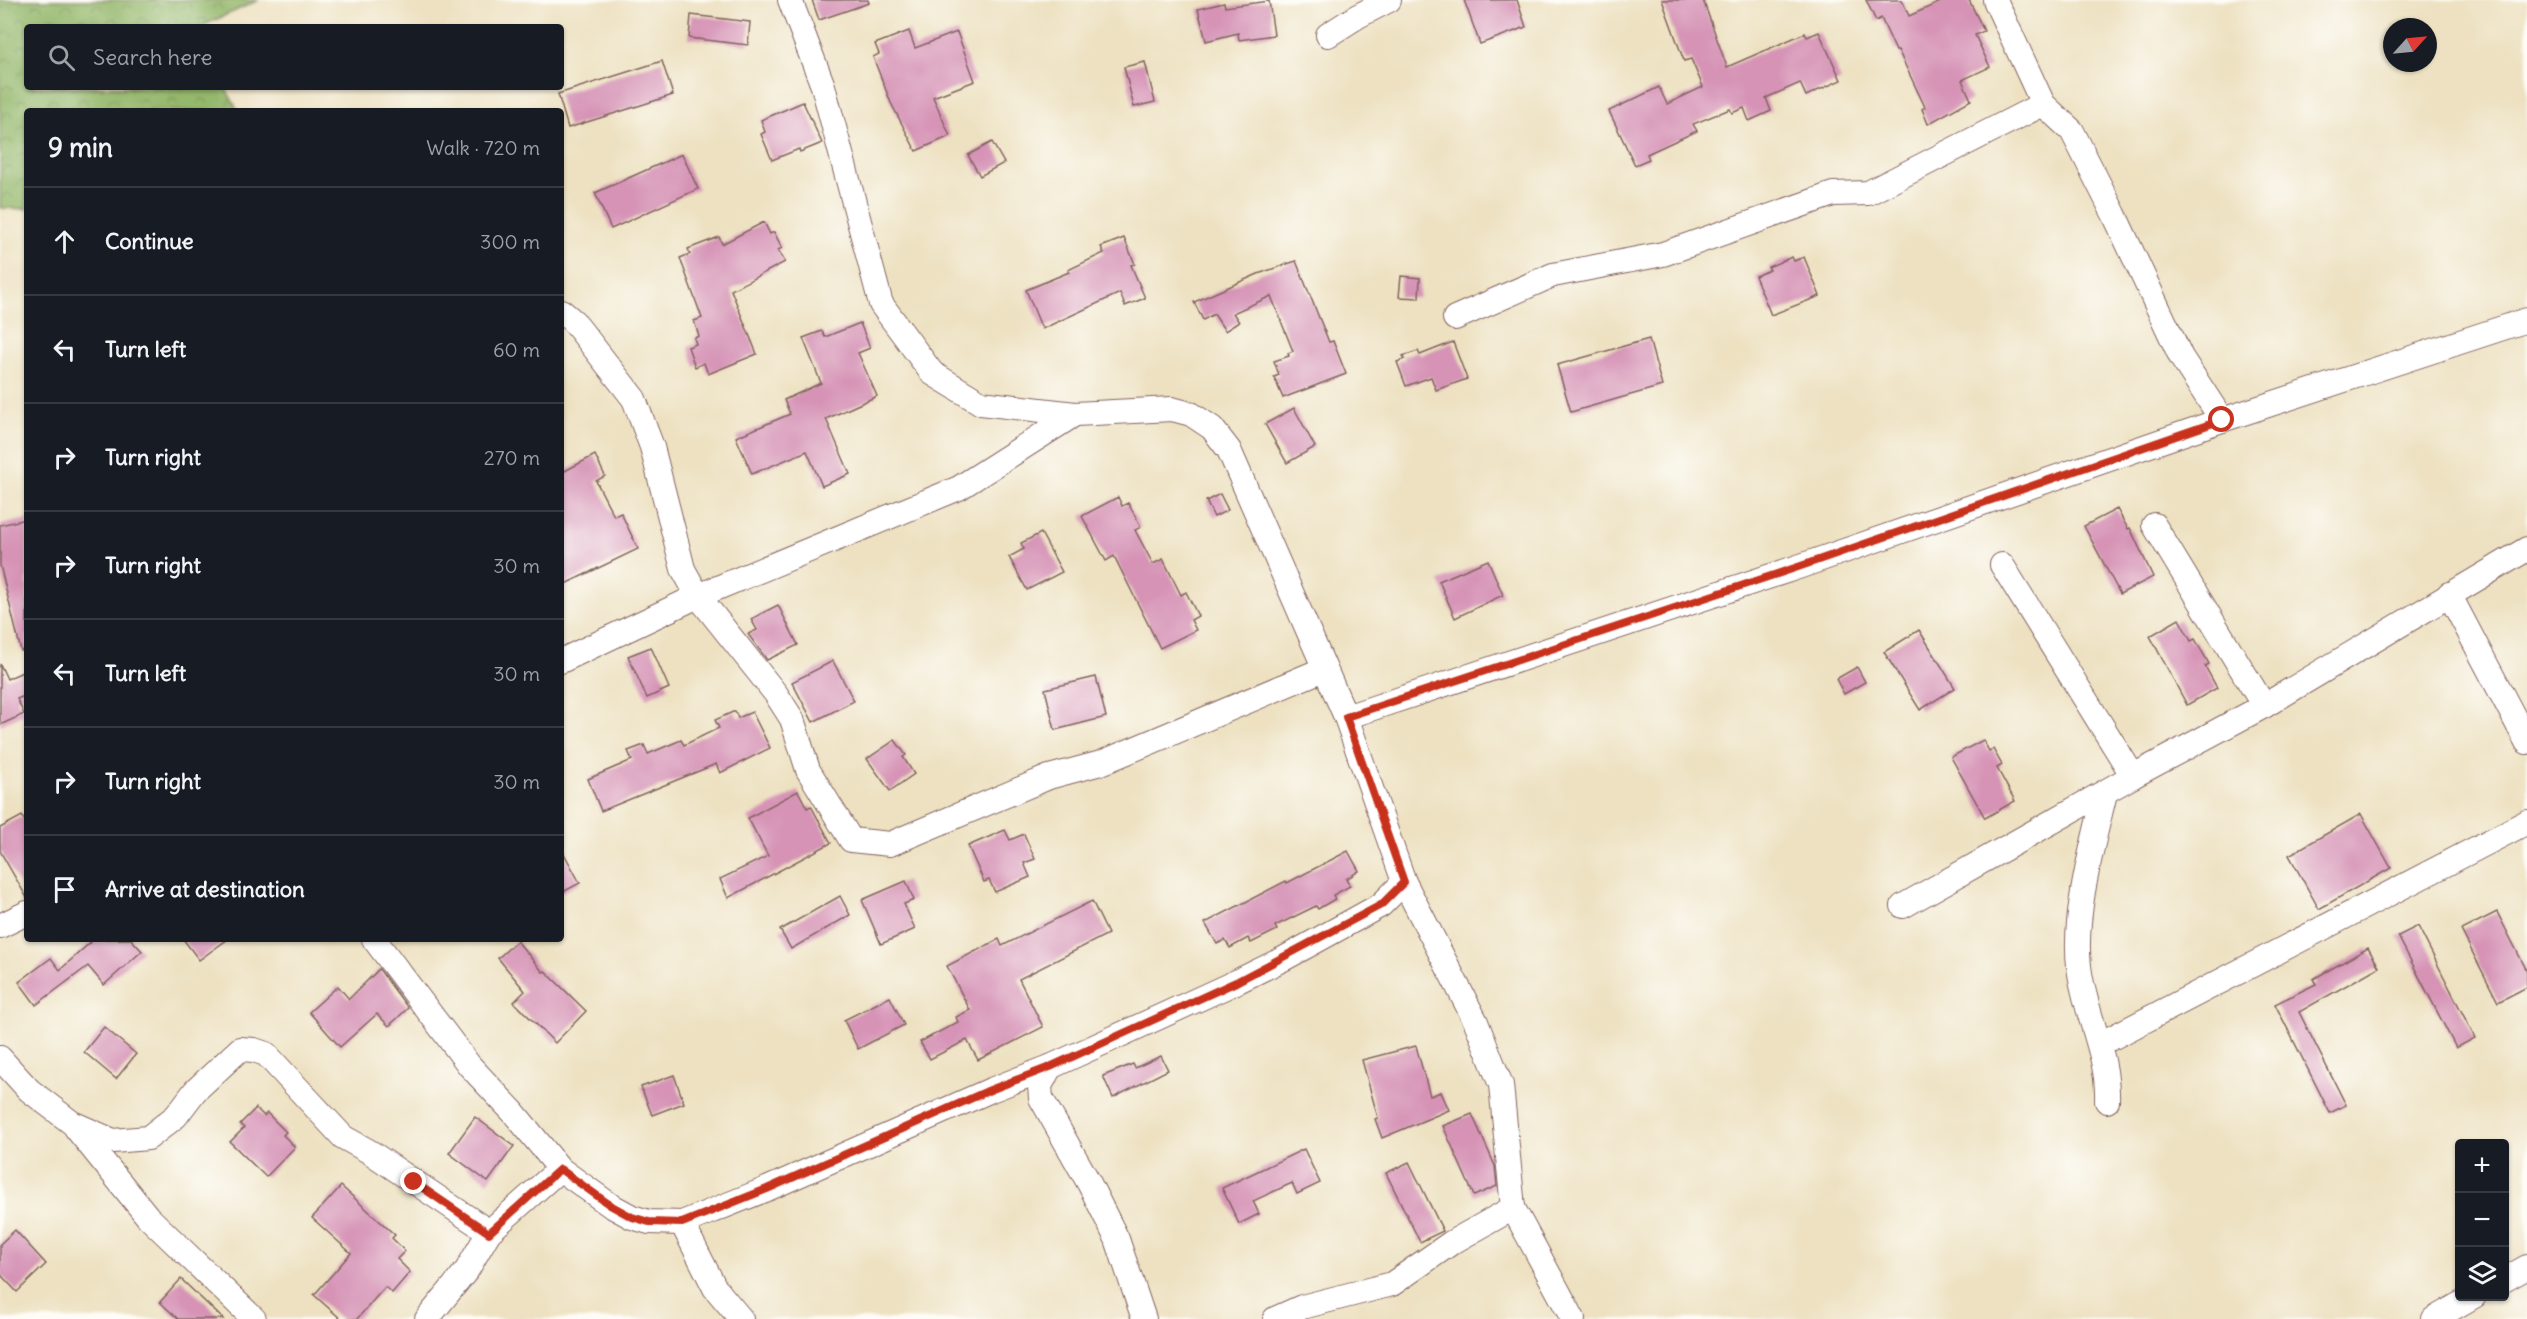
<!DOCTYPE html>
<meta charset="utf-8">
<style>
:root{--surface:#171b24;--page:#242831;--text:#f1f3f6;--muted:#9ea1a6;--line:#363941}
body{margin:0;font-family:Delius,sans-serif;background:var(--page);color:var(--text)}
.controls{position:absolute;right:18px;bottom:18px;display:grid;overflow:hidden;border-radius:6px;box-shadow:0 2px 4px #0004}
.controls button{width:54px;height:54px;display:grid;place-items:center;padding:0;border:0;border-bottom:2px solid var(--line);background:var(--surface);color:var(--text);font:30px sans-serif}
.compass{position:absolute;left:2383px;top:18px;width:54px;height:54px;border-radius:50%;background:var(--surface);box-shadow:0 2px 4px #0004;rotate:63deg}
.stop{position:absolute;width:18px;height:18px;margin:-14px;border:4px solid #c8321e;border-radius:50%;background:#fff}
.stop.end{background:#c8321e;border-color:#fff;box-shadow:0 2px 6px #0008}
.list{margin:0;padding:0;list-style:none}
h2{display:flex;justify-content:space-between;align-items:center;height:78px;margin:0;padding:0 24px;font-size:26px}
h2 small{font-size:20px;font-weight:400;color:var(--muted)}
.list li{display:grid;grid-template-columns:39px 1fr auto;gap:18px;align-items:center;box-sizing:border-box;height:108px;padding:0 24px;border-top:2px solid var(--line)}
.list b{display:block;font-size:22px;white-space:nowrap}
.list em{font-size:20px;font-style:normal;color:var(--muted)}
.icon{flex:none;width:33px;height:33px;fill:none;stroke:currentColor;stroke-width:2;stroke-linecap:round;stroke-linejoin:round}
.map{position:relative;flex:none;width:2527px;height:1319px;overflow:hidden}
.search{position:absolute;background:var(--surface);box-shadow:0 2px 4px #0004;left:24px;top:24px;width:540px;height:66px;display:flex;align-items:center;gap:15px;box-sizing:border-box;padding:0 21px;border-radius:6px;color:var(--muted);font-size:22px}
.panel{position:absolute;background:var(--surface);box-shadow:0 2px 4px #0004;left:24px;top:108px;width:540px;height:834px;border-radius:6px}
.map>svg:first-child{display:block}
.forest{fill:url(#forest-crowns);stroke:#6f6c4c;stroke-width:1.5}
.building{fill:#d693b6}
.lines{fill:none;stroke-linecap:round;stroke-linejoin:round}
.street-casing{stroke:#836360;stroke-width:26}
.street{stroke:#fff;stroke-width:24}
.route{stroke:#c8321e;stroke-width:8}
</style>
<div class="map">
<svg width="2527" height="1319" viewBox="0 0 2527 1319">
<defs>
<pattern id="forest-crowns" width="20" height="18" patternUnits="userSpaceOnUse" patternTransform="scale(1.5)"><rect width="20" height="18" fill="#94b86c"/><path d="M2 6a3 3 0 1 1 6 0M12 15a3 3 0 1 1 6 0" fill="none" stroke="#7b9559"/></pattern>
</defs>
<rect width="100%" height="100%" fill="#fdfcf7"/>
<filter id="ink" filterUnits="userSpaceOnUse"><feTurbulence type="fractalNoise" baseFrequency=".0167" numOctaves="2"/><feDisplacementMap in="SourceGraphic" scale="12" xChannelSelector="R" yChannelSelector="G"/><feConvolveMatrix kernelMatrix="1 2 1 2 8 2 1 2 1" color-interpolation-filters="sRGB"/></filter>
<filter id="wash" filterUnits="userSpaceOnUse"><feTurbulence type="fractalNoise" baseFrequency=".008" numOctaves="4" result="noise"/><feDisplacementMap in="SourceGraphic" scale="24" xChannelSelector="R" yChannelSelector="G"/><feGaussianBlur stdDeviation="1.35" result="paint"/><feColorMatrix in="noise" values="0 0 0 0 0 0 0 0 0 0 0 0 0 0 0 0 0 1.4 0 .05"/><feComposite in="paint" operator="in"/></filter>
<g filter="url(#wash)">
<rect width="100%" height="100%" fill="#ede1c1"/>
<polygon class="forest" points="0,0 259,0 200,27 27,27 27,87 225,87 238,111 27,111 27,209 0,208"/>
<g id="blocks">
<g class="building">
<polygon points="812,0 868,0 869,3 819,20"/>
<polygon points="1464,0 1517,0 1526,27 1480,44"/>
<polygon points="1662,0 1703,0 1727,67 1805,33 1807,37 1819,32 1841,80 1806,96 1800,83 1766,98 1771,111 1749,121 1744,108 1732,113 1730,109 1693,124 1697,131 1647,154 1649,159 1635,165 1609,111 1659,87 1667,104 1703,87 1691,59 1684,61"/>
<polygon points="1866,0 1902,0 1909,16 1945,0 1969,0 1984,31 1975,35 1990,67 1962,80 1971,100 1928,124 1922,109 1925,107 1898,50 1896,51 1881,18 1876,21"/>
<polygon points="1269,1 1274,35 1239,40 1238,33 1206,41 1198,9 1224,3 1225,7"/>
<polygon points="691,15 750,22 748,45 689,38"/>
<polygon points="909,31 915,48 957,32 975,81 933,97 950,136 916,151 891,103 873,57 879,54 875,44"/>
<polygon points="662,61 673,95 568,128 558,94"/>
<polygon points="1145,62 1155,102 1134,107 1124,67"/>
<polygon points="803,102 822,143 800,152 799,149 772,160 761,134 765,132 761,120"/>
<polygon points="992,142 1004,163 980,176 968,155"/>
<polygon points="682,154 698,189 611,229 595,193"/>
<polygon points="764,222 770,234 774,232 782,248 778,250 785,262 731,290 757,354 708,374 704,363 695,367 688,347 696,344 694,338 699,336 694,321 702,318 680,258 690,254 688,249 719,237 722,244"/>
<polygon points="1124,238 1135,264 1131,265 1145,298 1125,306 1120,293 1042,329 1026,290 1069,272 1068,270 1104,253 1101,247"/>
<polygon points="1792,257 1794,261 1804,257 1820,296 1771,315 1755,276 1770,270 1768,267"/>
<polygon points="1296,261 1329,342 1333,341 1346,374 1283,398 1274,377 1279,375 1274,361 1289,356 1288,353 1293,351 1271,296 1233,313 1239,322 1225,331 1214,314 1203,320 1194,302 1258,274"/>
<polygon points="1401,276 1420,278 1419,298 1399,297"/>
<polygon points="860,323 870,348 858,353 877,396 826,419 850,474 822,486 807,451 752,474 736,437 790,414 784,400 821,383 803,338 822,331 825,337"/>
<polygon points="1649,339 1662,386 1571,412 1557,365"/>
<polygon points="1453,342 1467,379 1436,390 1431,377 1406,386 1397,362 1405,359 1403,356 1418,351 1420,355"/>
<polygon points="1294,408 1315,447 1287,463 1265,424"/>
<polygon points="595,455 605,476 596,481 614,516 621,513 638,549 561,586 561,473"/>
<polygon points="1220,494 1228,510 1214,517 1206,501"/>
<polygon points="1118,497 1122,506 1128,503 1141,527 1135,530 1153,564 1163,559 1181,595 1186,592 1198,616 1191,620 1196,630 1160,648 1114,556 1106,561 1082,516"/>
<polygon points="2117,509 2128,529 2130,528 2153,577 2120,594 2084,526"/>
<polygon points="27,519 27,651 21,651 0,565 0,525"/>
<polygon points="1041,533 1062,572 1027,590 1009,557 1024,549 1021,543"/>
<polygon points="1488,560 1503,595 1455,618 1439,581"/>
<polygon points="778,605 798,645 767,660 748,634 757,630 751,619"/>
<polygon points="2179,619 2191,641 2195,639 2209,664 2205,666 2217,688 2187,705 2150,636"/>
<polygon points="1919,630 1955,688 1920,710 1884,652"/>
<polygon points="651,647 669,688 647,698 628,656"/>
<polygon points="833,661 854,701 813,722 792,682"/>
<polygon points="0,664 7,679 27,670 27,695 17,699 24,714 0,725"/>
<polygon points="1857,667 1865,682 1844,694 1836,679"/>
<polygon points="1096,677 1106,717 1055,730 1045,689"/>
<polygon points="735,711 738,718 752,712 770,748 720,773 716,764 601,811 588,779 632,760 628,751 644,745 648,754 681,740 684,745 719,728 715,720"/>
<polygon points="895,740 906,755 903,757 914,774 890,791 867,759"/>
<polygon points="1983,740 1989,751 1993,749 2002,765 1997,768 2015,801 1985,818 1951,757"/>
<polygon points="798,791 807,808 811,806 831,843 728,898 720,879 768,856 748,818"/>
<polygon points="2361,814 2391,868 2319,909 2289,855"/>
<polygon points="22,816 27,825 27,898 0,851 0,828"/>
<polygon points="1005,830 1010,840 1024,834 1035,859 1024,863 1030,877 995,892 989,880 984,882 968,846"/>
<polygon points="561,848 580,883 561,893"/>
<polygon points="1348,851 1359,871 1346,879 1350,886 1333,895 1335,899 1318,909 1316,906 1275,926 1277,930 1251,943 1248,938 1230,948 1225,940 1217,944 1205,923 1286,881 1287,883"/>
<polygon points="906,881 914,900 904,904 915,929 881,944 862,900"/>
<polygon points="840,896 850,915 791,949 780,930"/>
<polygon points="1092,901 1108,934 1019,979 1043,1027 978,1060 967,1040 930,1059 920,1042 958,1022 956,1017 970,1010 947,966 999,939 1002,946"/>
<polygon points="2497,912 2527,971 2527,987 2498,1002 2461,930"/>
<polygon points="2418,926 2475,1038 2456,1048 2398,936"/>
<polygon points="94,939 131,939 142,951 104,985 88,966 36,1005 19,982 51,958 60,970"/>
<polygon points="183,939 228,939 199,960"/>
<polygon points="517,941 543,972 545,971 586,1011 555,1043 514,1002 525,991 498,958"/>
<polygon points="2368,948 2379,967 2299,1012 2346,1105 2330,1113 2275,1004 2316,984 2313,979"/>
<polygon points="379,969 408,1008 389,1026 377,1014 340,1047 309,1012 338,986 349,999"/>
<polygon points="890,997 904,1025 858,1049 844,1020"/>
<polygon points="104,1027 136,1054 116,1079 84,1052"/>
<polygon points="1416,1046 1430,1096 1441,1092 1449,1110 1382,1138 1375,1119 1378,1118 1362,1060"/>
<polygon points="1161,1056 1168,1070 1113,1098 1103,1076 1133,1064 1135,1068"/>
<polygon points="674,1075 684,1103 652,1115 641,1087"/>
<polygon points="256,1108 264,1116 267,1113 286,1132 283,1135 295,1147 266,1177 230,1142 244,1128 240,1124"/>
<polygon points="1472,1114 1495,1166 1497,1186 1474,1196 1443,1126"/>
<polygon points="475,1117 514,1146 488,1182 449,1153"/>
<polygon points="1304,1149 1320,1183 1297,1194 1292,1183 1253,1201 1259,1214 1239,1224 1222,1188"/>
<polygon points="1409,1162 1443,1231 1420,1242 1386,1173"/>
<polygon points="341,1186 395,1235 392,1238 405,1251 397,1259 410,1272 392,1293 385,1287 357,1319 341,1319 314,1295 351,1253 312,1218"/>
<polygon points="15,1230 46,1264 17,1292 0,1274 0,1244"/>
<polygon points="181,1279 223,1319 178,1319 160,1302"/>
</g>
</g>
</g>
<g filter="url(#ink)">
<use href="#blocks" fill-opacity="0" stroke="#836360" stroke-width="1.5"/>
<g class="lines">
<g class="street-casing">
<g id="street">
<polyline points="1995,0 2043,104 2072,131 2114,214 2181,357 2222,420"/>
<polyline points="1328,35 1358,16 1389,0"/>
<polyline points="561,311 574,322 634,399 652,447 683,569 698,596 776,694 792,719 808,770 851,840 890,844 1049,777 1101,763 1324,669"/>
<polyline points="1455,318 1553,275 1663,254 1833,194 1868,193 2043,104"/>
<polyline points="2154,525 2264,706"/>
<polyline points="2002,565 2133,776"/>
<polyline points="2449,594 2527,742"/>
<polyline points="561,661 698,596 959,488 1075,414"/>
<polyline points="1346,717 1798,567 2222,420 2527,320"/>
<path d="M2105,793C2093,844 2073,914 2079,966C2084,1013 2109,1054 2107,1101"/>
<polyline points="1404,882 1476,1022 1501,1085 1513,1208"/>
<polyline points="1903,906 2133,776 2264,706 2527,549"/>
<polyline points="0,926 27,913"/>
<polyline points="374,939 469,1065 514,1113 560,1169"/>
<polyline points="2100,1044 2527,822"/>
<polyline points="0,1058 29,1090 72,1123 113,1141 148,1138 176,1116 195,1091 240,1049 254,1050 266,1054 343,1137 370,1152 489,1232"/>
<polyline points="1050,1067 1040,1086 1041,1098 1089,1183 1117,1239 1144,1319"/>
<polyline points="76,1128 148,1217 254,1319"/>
<polyline points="682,1223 715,1288 741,1319"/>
<polyline points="2504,1280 2527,1267"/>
<polyline points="427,1319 467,1270 489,1232 560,1169 610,1205 632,1217 649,1222 682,1223 767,1189 991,1090 1050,1067 1236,982 1285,958 1381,905 1404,882 1346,717 1229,450 1212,428 1191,414 1172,409 1075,414 981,403 932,373 881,304 823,86 790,0"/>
<polyline points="1275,1319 1302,1307 1392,1284 1451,1243 1513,1208 1573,1319"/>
<polyline points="2434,1319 2474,1296"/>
</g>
</g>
<use href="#street" class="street"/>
</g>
</g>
<g class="lines" filter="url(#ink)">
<polyline class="route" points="414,1182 489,1233 560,1169 610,1205 632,1217 649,1222 682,1223 767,1189 990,1090 1050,1067 1236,982 1381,905 1404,882 1346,717 1798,567 2222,420"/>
</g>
</svg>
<div class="controls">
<button>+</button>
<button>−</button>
<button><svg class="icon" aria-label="layers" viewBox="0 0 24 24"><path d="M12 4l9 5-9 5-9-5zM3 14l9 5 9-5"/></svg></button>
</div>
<svg class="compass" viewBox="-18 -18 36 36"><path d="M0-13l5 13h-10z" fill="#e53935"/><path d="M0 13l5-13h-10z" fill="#9ea1a6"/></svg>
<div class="stop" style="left:2222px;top:420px"></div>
<div class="stop end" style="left:414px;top:1182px"></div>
<div class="search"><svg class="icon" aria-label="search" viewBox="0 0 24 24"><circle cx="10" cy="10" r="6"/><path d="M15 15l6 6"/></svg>Search here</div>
<section class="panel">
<h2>9 min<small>Walk · 720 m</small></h2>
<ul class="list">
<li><svg class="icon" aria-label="ahead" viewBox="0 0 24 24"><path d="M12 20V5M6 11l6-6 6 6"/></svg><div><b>Continue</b></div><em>300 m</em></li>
<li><svg class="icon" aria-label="left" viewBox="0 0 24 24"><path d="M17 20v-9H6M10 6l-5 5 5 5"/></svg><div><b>Turn left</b></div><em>60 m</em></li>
<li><svg class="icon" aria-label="right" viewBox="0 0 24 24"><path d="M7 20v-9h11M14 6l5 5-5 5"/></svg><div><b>Turn right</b></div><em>270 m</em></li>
<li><svg class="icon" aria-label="right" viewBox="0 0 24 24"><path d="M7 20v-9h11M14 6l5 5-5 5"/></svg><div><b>Turn right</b></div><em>30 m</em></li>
<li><svg class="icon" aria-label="left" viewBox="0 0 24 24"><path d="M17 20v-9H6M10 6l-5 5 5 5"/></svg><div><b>Turn left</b></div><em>30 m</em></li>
<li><svg class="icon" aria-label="right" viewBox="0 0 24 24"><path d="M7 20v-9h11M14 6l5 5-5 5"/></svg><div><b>Turn right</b></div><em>30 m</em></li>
<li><svg class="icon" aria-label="arrive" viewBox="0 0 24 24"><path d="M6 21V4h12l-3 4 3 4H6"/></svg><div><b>Arrive at destination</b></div></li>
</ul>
</section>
</div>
